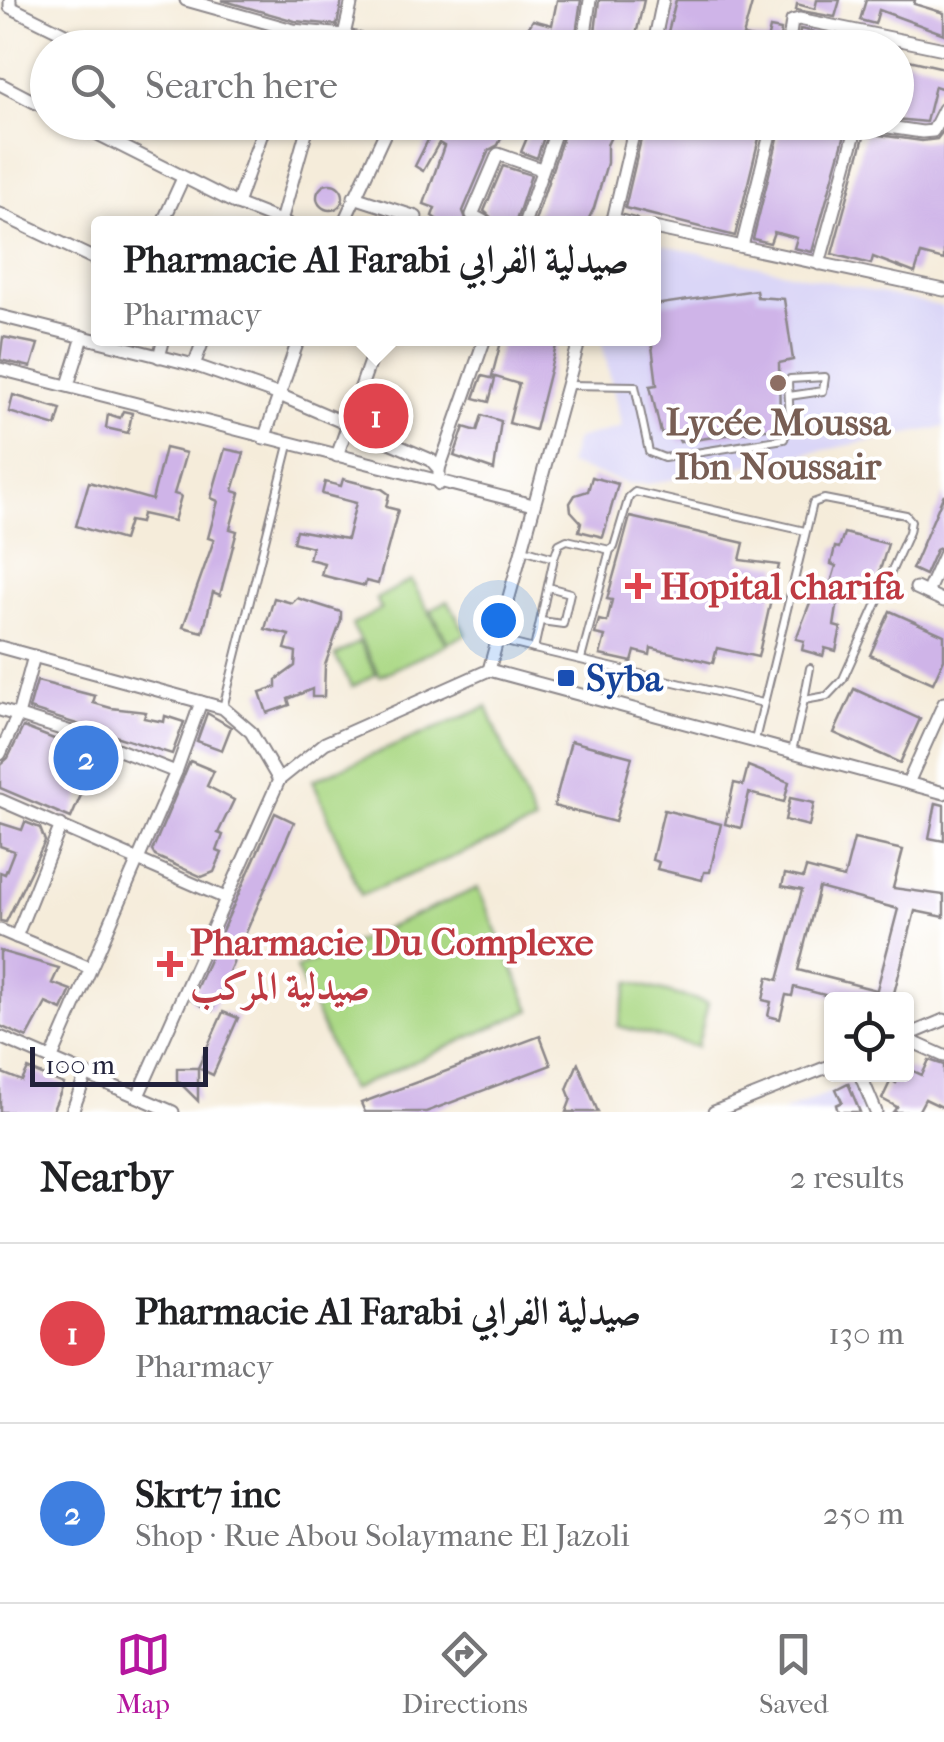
<!DOCTYPE html>
<meta charset="utf-8">
<style>
:root{--surface:#fff;--page:#f6f6f6;--text:#202124;--muted:#757577;--line:#e0e0e0;--accent:#b5179e}
body{margin:0;font-family:"IM FELL French Canon",Amiri,serif;background:var(--page);color:var(--text)}
.controls{position:absolute;right:30px;bottom:30px;display:grid;overflow:hidden;border-radius:10px;box-shadow:0 2px 8px #0004}
.controls button{width:90px;height:90px;display:grid;place-items:center;padding:0;border:0;border-bottom:2px solid var(--line);background:var(--surface);color:var(--text);font:50px sans-serif}
.scale{position:absolute;left:30px;bottom:25px;width:178px;box-sizing:border-box;padding-left:10px;border:5px solid #22223b;border-top:0;font-size:28px;line-height:35px;white-space:nowrap;color:#22223b;-webkit-text-stroke:8px #fff;paint-order:stroke}
.you{position:absolute;left:498px;top:620px;width:35px;height:35px;margin:-25px;border:8px solid #fff;border-radius:50%;background:#1a73e8;box-shadow:0 0 0 15px #1a73e833}
.badge{display:grid;place-items:center;width:65px;height:65px;border-radius:50%;background:var(--accent);color:#fff;font-size:32px;font-weight:700}
.pin{position:absolute;translate:-50% -50%;border:5px solid #fff;box-shadow:0 2px 10px #0006}
.popup{position:absolute;left:91px;top:216px;width:570px;height:130px;box-sizing:border-box;display:grid;place-content:center;border-radius:10px;background:var(--surface);filter:drop-shadow(0 2px 8px #0005);font-size:32px;white-space:nowrap;color:var(--muted)}
.popup b{font-size:38px;color:var(--text)}
.popup::after{content:'';position:absolute;left:50%;top:100%;margin-left:-20px;border:20px solid transparent;border-top-color:var(--surface)}
.list{margin:0;padding:0;list-style:none}
h2{display:flex;justify-content:space-between;align-items:center;height:130px;margin:0;padding:0 40px;font-size:42px}
h2 small{font-size:32px;font-weight:400;color:var(--muted)}
.list li{display:grid;grid-template-columns:65px 1fr auto;gap:30px;align-items:center;box-sizing:border-box;height:180px;padding:0 40px;border-top:2px solid var(--line)}
.list b{display:block;font-size:38px;white-space:nowrap}
.list p{margin:0;font-size:32px;white-space:nowrap;color:var(--muted)}
.list em{font-size:32px;font-style:normal;color:var(--muted)}
.icon{flex:none;width:55px;height:55px;fill:none;stroke:currentColor;stroke-width:2;stroke-linecap:round;stroke-linejoin:round}
.map{position:relative;flex:none;width:944px;height:1112px;overflow:hidden}
.search{position:absolute;background:var(--surface);box-shadow:0 2px 8px #0004;left:30px;right:30px;top:30px;height:110px;display:flex;align-items:center;gap:25px;box-sizing:border-box;padding:0 35px;border-radius:55px;color:var(--muted);font-size:38px}
.sheet{height:490px;background:var(--surface)}
nav{display:flex;justify-content:space-around;align-items:center;box-sizing:border-box;height:140px;border-top:2px solid var(--line);background:var(--surface);font-size:28px;color:var(--muted)}
nav a{display:grid;justify-items:center;gap:5px}
nav .on{color:var(--accent)}
.map>svg:first-child{display:block}
.built{fill:#dad6f7}
.grass{fill:#acd986;stroke:#677e60;stroke-width:2.5}
.building{fill:#cfb4e8}
.lines{fill:none;stroke-linecap:round;stroke-linejoin:round}
.service-casing{stroke:#8c878a;stroke-width:10}
.minor-casing{stroke:#8c878a;stroke-width:15}
.service{stroke:#fff;stroke-width:6}
.minor{stroke:#fff;stroke-width:11}
.education-dot{fill:#8d6e63;stroke:#fff;stroke-width:4}
.health-dot{fill:#e0444e;stroke:#fff;stroke-width:4}
.transit-dot{fill:#1a4fb4;stroke:#fff;stroke-width:4}
.labels{text-anchor:middle;dominant-baseline:central;stroke-width:8;stroke-linejoin:round;paint-order:stroke}
.education-label{font-size:38px;font-weight:bold;fill:#785e54;stroke:#fff}
.health-label{font-size:38px;font-weight:bold;fill:#be3a42;stroke:#fff;text-anchor:start}
.transit-label{font-size:38px;font-weight:bold;fill:#164399;stroke:#fff;text-anchor:start}
</style>
<div class="map">
<svg width="944" height="1112" viewBox="0 0 944 1112">
<rect width="100%" height="100%" fill="#fff"/>
<filter id="ink" filterUnits="userSpaceOnUse"><feTurbulence type="fractalNoise" baseFrequency=".01" numOctaves="2"/><feDisplacementMap in="SourceGraphic" scale="20" xChannelSelector="R" yChannelSelector="G"/><feConvolveMatrix kernelMatrix="1 2 1 2 8 2 1 2 1" color-interpolation-filters="sRGB"/></filter>
<filter id="wash" filterUnits="userSpaceOnUse"><feTurbulence type="fractalNoise" baseFrequency=".0048" numOctaves="4" result="noise"/><feDisplacementMap in="SourceGraphic" scale="40" xChannelSelector="R" yChannelSelector="G"/><feGaussianBlur stdDeviation="2.25" result="paint"/><feColorMatrix in="noise" values="0 0 0 0 0 0 0 0 0 0 0 0 0 0 0 0 0 1.4 0 .05"/><feComposite in="paint" operator="in"/></filter>
<g filter="url(#wash)">
<rect width="100%" height="100%" fill="#f5ecda"/>
<g class="built">
<polygon points="654,243 944,307 944,427 648,484 626,483 568,465 576,439 622,427 601,339 654,338"/>
<polygon points="854,1083 865,1112 781,1112"/>
</g>
<g class="grass">
<polygon points="411,580 447,644 380,676 352,625 381,609 376,599"/>
<polygon points="448,601 466,634 448,643 431,610"/>
<polygon points="359,642 376,674 352,687 335,656"/>
<polygon points="487,707 535,823 361,895 313,780"/>
<polygon points="478,888 531,1010 350,1090 296,968"/>
<polygon points="629,982 708,1003 697,1047 618,1026"/>
</g>
<g id="blocks">
<g class="building">
<polygon points="221,0 342,0 337,25 295,21"/>
<polygon points="557,0 581,0 574,48 538,48 521,40 533,20 552,25"/>
<polygon points="599,0 644,0 633,48 593,48"/>
<polygon points="676,0 753,0 743,36 767,41 770,28 781,30 779,48 664,48"/>
<polygon points="817,0 840,0 835,17 796,10 797,4 815,9"/>
<polygon points="866,0 915,0 914,4 944,13 944,34 879,10 875,24 860,20"/>
<polygon points="800,29 829,35 826,48 798,48"/>
<polygon points="896,57 944,68 944,89 935,86 926,122 896,119"/>
<polygon points="437,122 549,122 537,158 521,152 529,133 508,123 498,145 489,150 463,211 468,224 443,224 432,216 435,208 424,204 444,146 439,143 423,171 415,166"/>
<polygon points="568,122 588,122 597,128 599,122 618,122 607,145 607,163 594,208 586,224 534,224"/>
<polygon points="645,122 749,126 763,122 735,236 625,208"/>
<polygon points="782,122 814,122 833,131 836,122 847,127 812,252 794,248 797,238 774,232 770,243 753,239"/>
<polygon points="944,130 944,260 921,254 915,273 873,257 871,264 832,254 865,133 922,141 937,139"/>
<polygon points="503,166 531,175 515,224 498,224 484,211"/>
<circle cx="330" cy="197" r="13"/>
<polygon points="756,290 757,297 784,299 793,360 779,363 780,427 680,442 675,431 661,433 650,386 657,385 651,338 654,305"/>
<polygon points="3,337 38,344 31,367 0,360"/>
<polygon points="502,338 558,338 535,430 509,423 519,384 492,376"/>
<polygon points="482,376 495,379 489,402 474,398"/>
<polygon points="13,395 61,409 56,426 9,412"/>
<polygon points="123,411 132,413 128,433 106,428 108,414 120,418"/>
<polygon points="482,415 501,421 494,470 454,456 464,427 477,431"/>
<polygon points="165,448 186,453 174,494 181,496 174,521 142,514 140,523 129,521 123,540 76,526 89,482 152,500"/>
<polygon points="225,449 244,453 233,491 240,493 230,529 237,531 220,595 213,592 203,632 183,627 214,540 208,538 218,501 211,498"/>
<polygon points="592,477 618,484 603,537 579,531 581,522 571,511 570,503 575,495 588,491"/>
<polygon points="343,479 382,489 389,494 386,507 398,510 378,584 366,581 365,586 321,575 324,563 309,559 312,547 293,542 296,530 347,539 356,503 322,494 325,482 341,486"/>
<polygon points="944,494 944,546 936,550 925,575 912,569"/>
<polygon points="630,517 744,543 740,560 779,565 758,657 717,648 713,663 651,648 650,655 635,651 632,662 600,655 605,636 595,634 599,620 607,622 612,600 607,599"/>
<polygon points="844,533 888,544 874,590 841,582 834,626 841,628 836,651 825,648 823,656 802,650 804,641 796,639 811,600 817,601 819,594 827,596 836,566 831,564 835,547 839,548"/>
<polygon points="274,598 292,603 297,598 341,612 341,621 325,665 324,697 312,697 312,689 288,699 290,705 267,713 260,692 276,687 276,680 295,666 296,652 285,649 289,635 265,629"/>
<polygon points="890,611 944,635 944,659 933,683 870,655"/>
<polygon points="37,681 95,696 93,703 111,708 146,712 144,718 164,722 165,716 184,722 172,754 29,709"/>
<polygon points="854,689 920,719 900,763 834,733"/>
<polygon points="207,713 231,727 222,750 197,741"/>
<polygon points="23,727 98,756 71,818 0,788 0,765 8,758"/>
<polygon points="571,741 632,757 615,822 554,806"/>
<polygon points="190,761 214,771 207,786 234,800 218,833 223,835 217,851 222,853 214,872 202,877 155,856 152,851"/>
<polygon points="748,766 789,782 784,802 749,793 741,828 725,824 734,783 743,785"/>
<polygon points="790,798 814,803 809,826 785,820"/>
<polygon points="936,803 944,805 944,841 929,838"/>
<polygon points="664,810 721,824 710,872 704,872 702,880 657,869 659,862 652,860"/>
<polygon points="275,813 294,822 212,1011 191,1000"/>
<polygon points="25,822 40,828 45,841 6,922 0,921 0,872 5,874 14,851 0,846 0,823 22,830"/>
<polygon points="854,839 903,850 893,888 944,895 944,917 915,911 893,997 876,993 898,909 819,888 798,970 876,990 874,1000 844,1000 794,987 792,996 786,995 780,1019 768,1016 771,1002 763,1000 768,977 778,980 802,890 782,886 785,874 803,878 806,868 844,878"/>
<polygon points="0,951 59,968 52,983 71,990 62,1010 46,1003 27,1038 0,1026"/>
<polygon points="223,1012 238,1018 213,1075 198,1068"/>
<polygon points="540,1036 551,1065 426,1112 365,1112 361,1103"/>
<polygon points="929,1060 944,1065 944,1108 925,1099 918,1112 893,1112 897,1107 882,1099 891,1080 896,1083 907,1068 922,1075"/>
<polygon points="578,1063 598,1112 566,1112 571,1099 567,1089"/>
<polygon points="177,1068 198,1068 198,1101 177,1080"/>
<polygon points="28,1069 64,1084 52,1112 0,1112 0,1072 22,1081"/>
<polygon points="848,1083 860,1112 838,1112 836,1105 842,1102 836,1089"/>
</g>
</g>
</g>
<g filter="url(#ink)">
<use href="#blocks" fill-opacity="0" stroke="#8c878a" stroke-width="2.5"/>
<g class="lines">
<g class="service-casing">
<g id="service">
<polyline points="567,385 635,386 649,452 664,458 784,439 790,422 788,382 790,379 825,377 823,391 789,396"/>
<polyline points="523,549 554,558 534,649 763,703"/>
<polyline points="554,558 559,544 567,540 610,550 614,547 629,497 635,492 805,531"/>
<polyline points="541,621 563,624 570,593 548,587"/>
<polyline points="498,640 534,649"/>
<polyline points="581,659 610,550"/>
<polyline points="804,700 810,668"/>
<polyline points="223,708 289,445"/>
<polyline points="755,740 813,503 824,499 906,515 911,521 909,532 843,679 827,696 804,700 792,751"/>
</g>
</g>
<g class="minor-casing">
<g id="minor">
<polyline points="10,0 10,7 93,48"/>
<polyline points="186,0 293,30 344,35 392,48"/>
<polyline points="344,35 352,0"/>
<polyline points="289,48 293,30"/>
<polyline points="583,48 590,0"/>
<polyline points="653,48 663,0"/>
<polyline points="788,48 792,21 799,19 944,49"/>
<polyline points="0,84 48,109"/>
<polyline points="74,122 237,204 288,224"/>
<polyline points="855,122 922,132 933,131 944,109"/>
<polyline points="354,197 416,217"/>
<polyline points="237,204 266,122"/>
<polyline points="0,214 99,261"/>
<polyline points="613,219 633,224"/>
<polyline points="281,221 309,122"/>
<polyline points="162,224 183,178"/>
<polyline points="343,224 390,122"/>
<polyline points="489,224 472,215 498,154 541,169"/>
<polyline points="524,224 559,122"/>
<polyline points="612,224 636,122"/>
<polyline points="654,228 944,290"/>
<polyline points="742,246 773,122"/>
<polyline points="819,264 858,122"/>
<polyline points="0,316 194,365 277,394 431,460 439,469 439,484"/>
<polyline points="159,357 164,338"/>
<polyline points="194,365 204,338"/>
<polyline points="0,369 533,505"/>
<polyline points="68,385 83,337"/>
<polyline points="264,439 299,338"/>
<polyline points="337,456 378,338"/>
<polyline points="439,469 485,338"/>
<polyline points="916,588 944,601"/>
<polyline points="927,593 944,555"/>
<polyline points="0,647 223,708 251,732 279,780"/>
<polyline points="489,670 580,338"/>
<polyline points="0,710 81,735 176,772"/>
<polyline points="0,754 18,715 34,656"/>
<polyline points="908,783 944,703"/>
<polyline points="0,800 223,897"/>
<polyline points="0,930 90,968"/>
<polyline points="16,937 61,825"/>
<polyline points="906,1036 944,1020"/>
<polyline points="0,1037 173,1112"/>
<polyline points="906,1039 944,1056"/>
<polyline points="51,1060 176,772 201,702"/>
<polyline points="860,1074 876,1112"/>
<polyline points="138,1096 279,780 325,743 489,670 944,793"/>
<polyline points="72,1112 86,1075"/>
<polyline points="714,1112 832,1065"/>
</g>
</g>
<use href="#service" class="service"/>
<use href="#minor" class="minor"/>
</g>
</g>
<circle class="education-dot" cx="778" cy="383" r="10"/>
<g class="health-dot">
<path d="M633 571h10v10h10v10h-10v10h-10v-10h-10v-10h10z"/>
<path d="M165 949h10v10h10v10h-10v10h-10v-10h-10v-10h10z"/>
</g>
<rect class="transit-dot" x="556" y="668" width="20" height="20" rx="5"/>
<g class="labels">
<g class="education-label">
<text x="778" y="422">Lycée Moussa<tspan x="778" dy="44">Ibn Noussair</tspan></text>
</g>
<g class="health-label">
<text x="660" y="586">Hopital charifa</text>
<text x="190" y="942">Pharmacie Du Complexe<tspan x="190" dy="44">صيدلية المركب</tspan></text>
</g>
<g class="transit-label">
<text x="586" y="678">Syba</text>
</g>
</g>
</svg>
<div class="controls">
<button><svg class="icon" aria-label="locate" viewBox="0 0 24 24"><circle cx="12" cy="12" r="6"/><path d="M12 2v4M12 18v4M2 12h4M18 12h4"/></svg></button>
</div>
<div class="scale">100 m</div>
<div class="you"></div>
<div class="pin badge" style="left:376px;top:416px;background:#e0444e">1</div>
<div class="popup"><b>Pharmacie Al Farabi صيدلية الفرابي</b>Pharmacy</div>
<div class="pin badge" style="left:86px;top:758px;background:#3f7fe0">2</div>
<div class="search"><svg class="icon" aria-label="search" viewBox="0 0 24 24"><circle cx="10" cy="10" r="6"/><path d="M15 15l6 6"/></svg>Search here</div>
</div>
<section class="sheet">
<h2>Nearby<small>2 results</small></h2>
<ul class="list">
<li><span class="badge" style="background:#e0444e">1</span><div><b>Pharmacie Al Farabi صيدلية الفرابي</b><p>Pharmacy</p></div><em>130 m</em></li>
<li><span class="badge" style="background:#3f7fe0">2</span><div><b>Skrt7 inc</b><p>Shop · Rue Abou Solaymane El Jazoli</p></div><em>250 m</em></li>
</ul>
</section>
<nav>
<a class="on"><svg class="icon" aria-label="map" viewBox="0 0 24 24"><path d="M3 6l6-2 6 2 6-2v14l-6 2-6-2-6 2zM9 4v14M15 6v14"/></svg>Map</a>
<a><svg class="icon" aria-label="directions" viewBox="0 0 24 24"><path d="M12 3l9 9-9 9-9-9zM9 14v-3h6M13 9l2 2-2 2"/></svg>Directions</a>
<a><svg class="icon" aria-label="saved" viewBox="0 0 24 24"><path d="M7 4h10v16l-5-4-5 4z"/></svg>Saved</a>
</nav>
